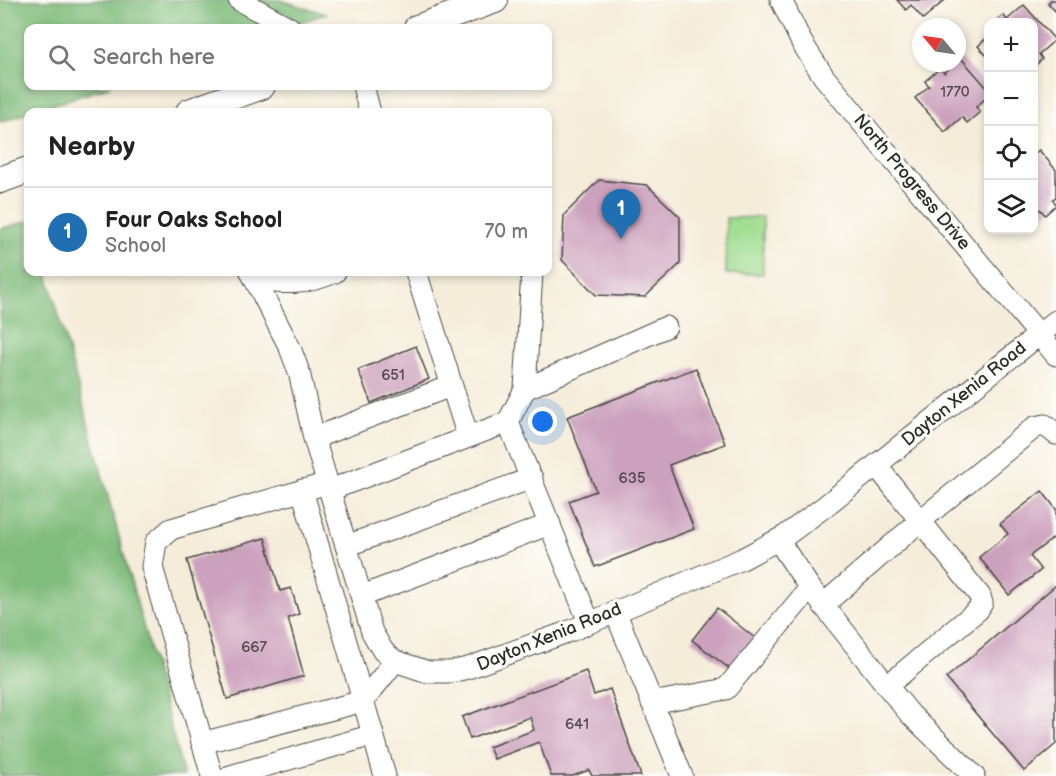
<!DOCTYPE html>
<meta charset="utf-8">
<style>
:root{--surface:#fff;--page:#f2f2f2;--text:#222;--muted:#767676;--line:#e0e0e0;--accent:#1f6fb2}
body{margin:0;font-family:"Balsamiq Sans",sans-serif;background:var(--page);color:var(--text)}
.controls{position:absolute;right:18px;top:18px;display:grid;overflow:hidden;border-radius:12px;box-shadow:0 3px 9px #0003}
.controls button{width:54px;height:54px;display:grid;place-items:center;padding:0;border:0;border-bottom:2px solid var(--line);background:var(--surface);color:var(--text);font:30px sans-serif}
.compass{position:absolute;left:912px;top:18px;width:54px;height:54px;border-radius:50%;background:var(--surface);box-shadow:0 3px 9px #0003;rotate:299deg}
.you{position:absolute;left:543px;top:422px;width:21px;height:21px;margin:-15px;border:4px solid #fff;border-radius:50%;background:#1a73e8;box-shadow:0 0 0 9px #1a73e833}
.badge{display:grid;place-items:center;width:39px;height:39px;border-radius:50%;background:var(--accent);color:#fff;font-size:20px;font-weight:700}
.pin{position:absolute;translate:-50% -50px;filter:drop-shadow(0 2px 3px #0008)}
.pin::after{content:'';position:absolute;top:32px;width:21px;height:18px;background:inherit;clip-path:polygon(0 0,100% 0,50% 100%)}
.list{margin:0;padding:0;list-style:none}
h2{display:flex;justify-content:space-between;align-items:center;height:78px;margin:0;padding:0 24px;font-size:26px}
h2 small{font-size:20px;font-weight:400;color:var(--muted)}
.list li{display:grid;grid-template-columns:39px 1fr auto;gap:18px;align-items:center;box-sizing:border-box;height:90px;padding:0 24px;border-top:2px solid var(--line)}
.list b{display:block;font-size:22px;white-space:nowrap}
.list p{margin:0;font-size:20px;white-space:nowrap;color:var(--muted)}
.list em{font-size:20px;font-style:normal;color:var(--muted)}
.icon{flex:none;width:33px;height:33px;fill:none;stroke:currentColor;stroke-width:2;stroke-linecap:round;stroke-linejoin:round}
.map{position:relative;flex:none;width:1056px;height:776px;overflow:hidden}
.search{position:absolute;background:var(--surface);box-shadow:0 3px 9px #0003;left:24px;top:24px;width:528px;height:66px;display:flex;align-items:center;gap:15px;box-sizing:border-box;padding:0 21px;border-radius:12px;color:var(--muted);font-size:22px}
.panel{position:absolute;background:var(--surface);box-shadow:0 3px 9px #0003;left:24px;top:108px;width:528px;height:168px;border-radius:12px}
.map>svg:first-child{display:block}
.green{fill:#a0dd91;stroke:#66845e;stroke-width:1.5}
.forest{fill:#80bc7b;stroke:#567453;stroke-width:1.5}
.building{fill:#cca1bd}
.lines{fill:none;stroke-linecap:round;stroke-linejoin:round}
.minor-casing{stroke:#494845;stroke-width:23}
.major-casing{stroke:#494845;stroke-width:28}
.minor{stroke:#fff;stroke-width:21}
.major{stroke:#fff;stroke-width:26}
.labels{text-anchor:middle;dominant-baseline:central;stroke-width:6;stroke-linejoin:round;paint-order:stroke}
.number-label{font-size:15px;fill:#534850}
.street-label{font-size:18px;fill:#2b2b2b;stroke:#fdfcf7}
</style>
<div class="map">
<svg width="1056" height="776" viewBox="0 0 1056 776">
<rect width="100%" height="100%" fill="#fdfcf7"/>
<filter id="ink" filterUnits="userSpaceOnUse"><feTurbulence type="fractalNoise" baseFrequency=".0167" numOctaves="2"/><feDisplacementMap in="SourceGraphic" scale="12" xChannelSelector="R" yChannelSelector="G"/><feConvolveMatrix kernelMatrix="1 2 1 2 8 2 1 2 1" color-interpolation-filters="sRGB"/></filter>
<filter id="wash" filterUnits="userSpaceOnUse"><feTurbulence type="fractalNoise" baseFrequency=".008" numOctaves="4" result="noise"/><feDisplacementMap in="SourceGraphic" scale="24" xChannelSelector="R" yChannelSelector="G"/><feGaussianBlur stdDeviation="1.35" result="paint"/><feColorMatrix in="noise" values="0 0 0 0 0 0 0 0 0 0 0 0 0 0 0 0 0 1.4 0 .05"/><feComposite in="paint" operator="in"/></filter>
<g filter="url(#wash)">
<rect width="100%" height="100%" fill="#f5edda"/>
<polygon class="green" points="763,217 763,274 726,274 726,218"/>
<g class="forest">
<polygon points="0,0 281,0 326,14 282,28 28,28 28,86 111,86 0,122"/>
<polygon points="28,221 28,272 47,272 184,776 0,776 0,229"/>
</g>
<g id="blocks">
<g class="building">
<polygon points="897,0 945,0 923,19 911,5 906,10"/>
<polygon points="1051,0 1056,0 1056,12 1048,3"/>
<polygon points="1024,5 1055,40 1039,54 1042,59 1034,67 1034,22 994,22 1003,15 1007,20"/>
<polygon points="988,37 988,57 978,46"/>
<polygon points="961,58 988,89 988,96 976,107 980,112 967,123 962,117 945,132 915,98 929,86 925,81 940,68 944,73"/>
<polygon points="1039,150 1056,170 1056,197 1053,199 1056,205 1045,215 1040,209 1034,215 1034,154"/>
<polygon points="599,180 647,185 680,217 680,264 645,297 596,295 562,260 564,215"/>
<polygon points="416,346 429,379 371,403 358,370"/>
<polygon points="696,368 725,444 669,465 694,529 595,567 569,501 596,491 567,417"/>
<polygon points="1042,491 1056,509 1056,536 1030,556 1041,570 1009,595 979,557 1008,534 1000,524"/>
<polygon points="265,538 280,591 291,588 299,614 288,618 304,676 227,699 187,560"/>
<polygon points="1056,585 1056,744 1024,771 946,678"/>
<polygon points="717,608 755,638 730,669 692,640"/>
<polygon points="586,671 594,695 610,689 641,776 592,776 589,770 573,776 551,776 539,742 494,759 489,747 534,730 530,717 470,739 462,717"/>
</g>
</g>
</g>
<g filter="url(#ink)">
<use href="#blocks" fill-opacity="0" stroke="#494845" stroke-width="1.5"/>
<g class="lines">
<g class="minor-casing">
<g id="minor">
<polyline points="239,0 290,28"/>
<polyline points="781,0 802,43 824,77 1056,355"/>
<polyline points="363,86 370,112"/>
<polyline points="251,272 290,348 299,372 314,438 372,632 383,651 395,661 428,672 450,672 468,668 570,631 742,559 785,536 824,507 1056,321"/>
<polyline points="416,272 468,437"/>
<path d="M256,280C287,284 305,285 335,272"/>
<polyline points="525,389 666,327"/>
<polyline points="508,422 525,389 532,272"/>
<polyline points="314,438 451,386"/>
<polyline points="302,490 385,776"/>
<polyline points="330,490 508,422 589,622"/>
<polyline points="346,546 532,478"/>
<polyline points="810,588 887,686 978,610 982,603 980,596 876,465"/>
<polyline points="362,596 550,524"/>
<polyline points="823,605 920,521 1035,427 1045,425 1056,434"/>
<polyline points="615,611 682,776"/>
<polyline points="887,686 910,714 974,776"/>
<polyline points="652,703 726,689 810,588 778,540"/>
<polyline points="202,743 363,701 395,661"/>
<polyline points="212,776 152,567 156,542 171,529 328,483"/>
<polyline points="230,776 373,735"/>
</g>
</g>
<g class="major-casing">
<g id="major">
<polyline points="417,28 495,0"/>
<polyline points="189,112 262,86"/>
<polyline points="0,180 28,170"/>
</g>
</g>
<use href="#minor" class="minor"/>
<use href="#major" class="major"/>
</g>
</g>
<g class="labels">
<g class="number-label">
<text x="955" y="92">1770</text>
<text x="393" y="375">651</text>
<text x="632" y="478">635</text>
<text x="254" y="647">667</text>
<text x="577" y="724">641</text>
</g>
<g class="street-label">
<text transform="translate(912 182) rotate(50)">North Progress Drive</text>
<text transform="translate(964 394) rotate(-39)">Dayton Xenia Road</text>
<text transform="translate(549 637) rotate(-22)">Dayton Xenia Road</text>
</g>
</g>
</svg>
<div class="controls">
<button>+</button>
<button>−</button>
<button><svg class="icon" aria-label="locate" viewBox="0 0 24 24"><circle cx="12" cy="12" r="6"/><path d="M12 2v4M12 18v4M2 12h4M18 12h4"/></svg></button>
<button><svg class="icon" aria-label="layers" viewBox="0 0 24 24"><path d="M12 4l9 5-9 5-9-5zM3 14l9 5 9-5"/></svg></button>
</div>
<svg class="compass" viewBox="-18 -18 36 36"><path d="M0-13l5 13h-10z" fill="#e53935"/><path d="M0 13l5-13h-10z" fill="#767676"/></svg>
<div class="you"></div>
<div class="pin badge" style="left:621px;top:239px">1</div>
<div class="search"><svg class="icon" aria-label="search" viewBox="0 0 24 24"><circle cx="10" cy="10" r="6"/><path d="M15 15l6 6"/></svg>Search here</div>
<section class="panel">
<h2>Nearby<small></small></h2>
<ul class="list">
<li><span class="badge">1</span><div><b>Four Oaks School</b><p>School</p></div><em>70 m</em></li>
</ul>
</section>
</div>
